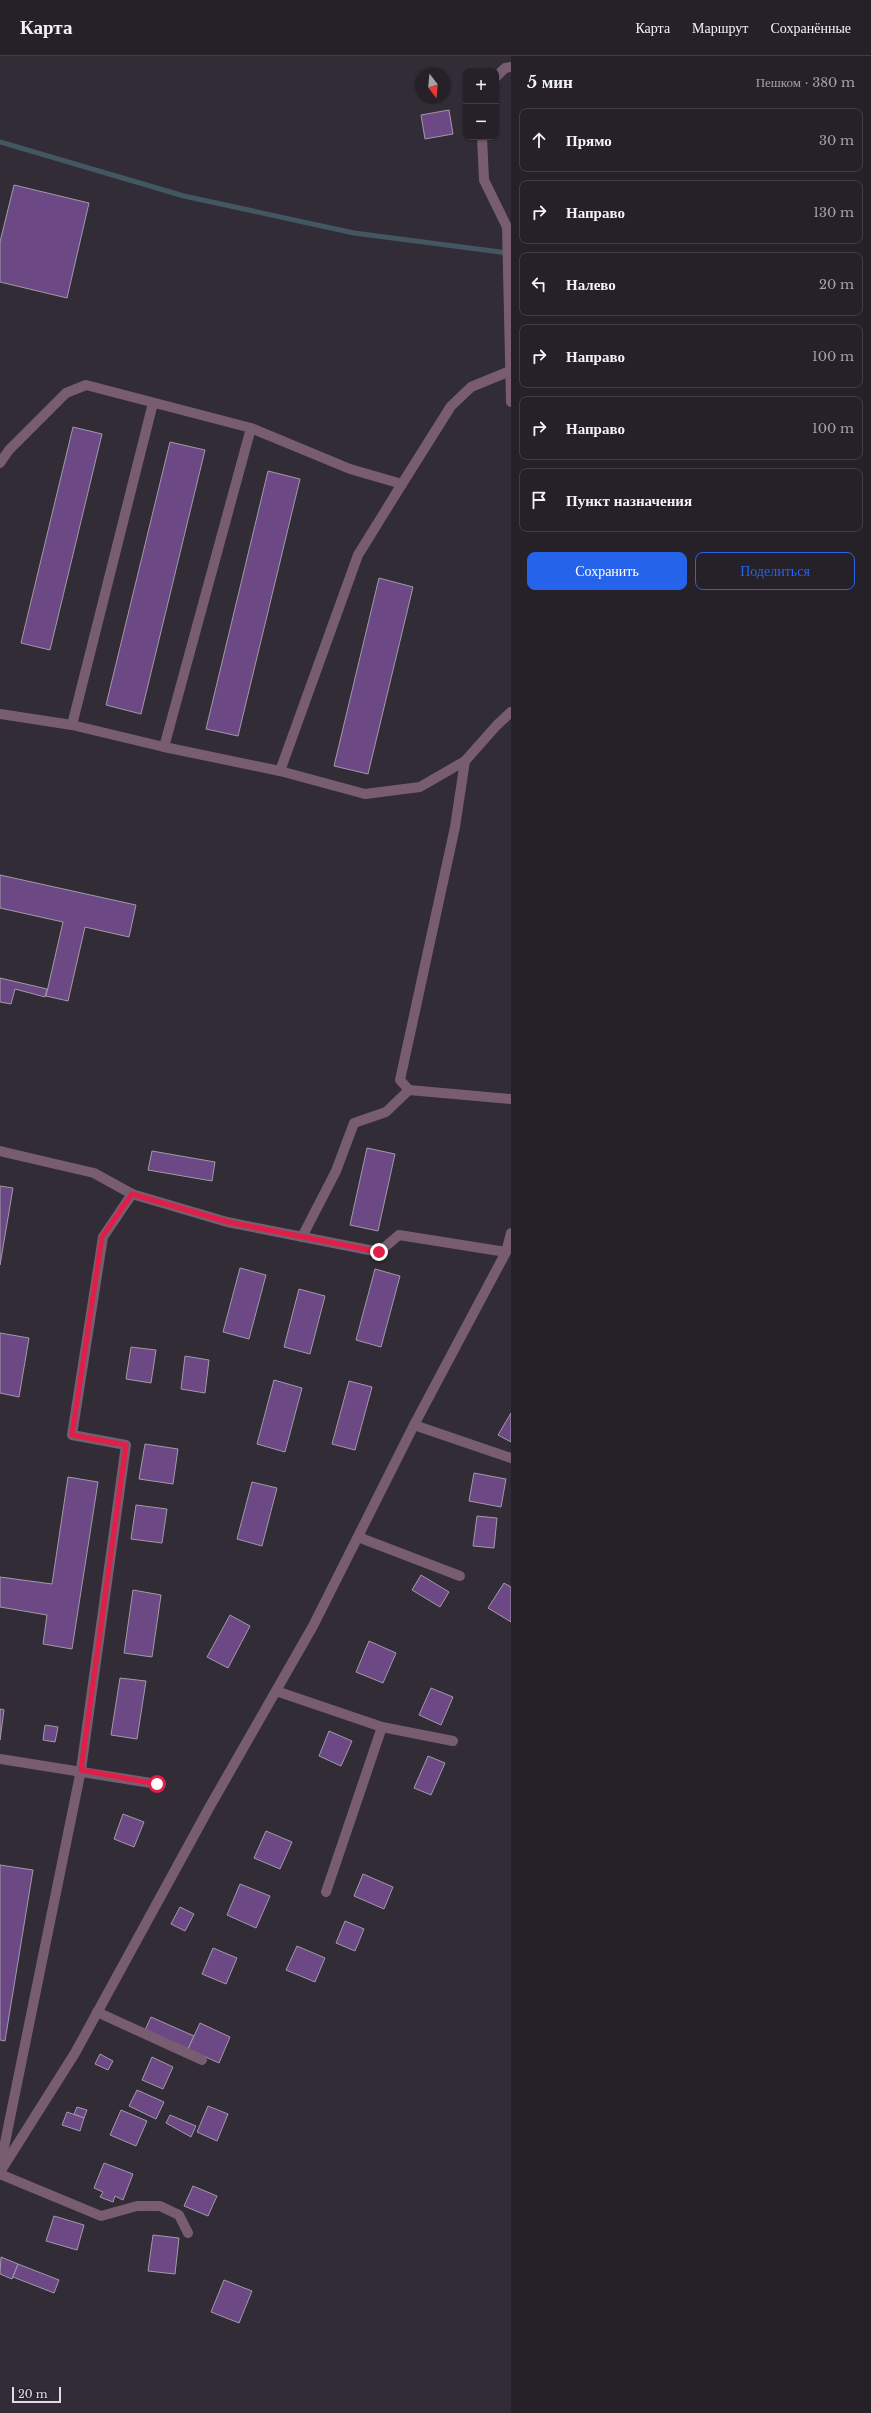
<!DOCTYPE html>
<html lang="ru">
<meta charset="utf-8">
<style>
:root{--surface:#262129;--page:#2e2931;--text:#f1f3f6;--muted:#a4a3a8;--line:#423e46;--accent:#2563eb}
body{margin:0;font-family:"Libre Baskerville",serif;background:var(--page);color:var(--text)}
.controls{position:absolute;right:12px;top:12px;display:grid;overflow:hidden;border-radius:8px;box-shadow:0 1px 3px #0004}
.controls button{width:36px;height:36px;display:grid;place-items:center;padding:0;border:0;border-bottom:1px solid var(--line);background:var(--surface);color:var(--text);font:20px sans-serif}
.compass{position:absolute;left:415px;top:12px;width:36px;height:36px;border-radius:50%;background:var(--surface);box-shadow:0 1px 3px #0004;rotate:164deg}
.scale{position:absolute;left:12px;bottom:10px;width:49px;box-sizing:border-box;padding-left:4px;border:2px solid #e0dce3;border-top:0;font-size:11px;line-height:14px;white-space:nowrap;color:#e0dce3;-webkit-text-stroke:3px #28222d;paint-order:stroke}
.stop{position:absolute;width:12px;height:12px;margin:-9px;border:3px solid #e11d48;border-radius:50%;background:#fff}
.stop.end{background:#e11d48;border-color:#fff;box-shadow:0 1px 4px #0008}
.list{margin:0;padding:0;list-style:none}
h2{display:flex;justify-content:space-between;align-items:center;height:52px;margin:0;padding:0 16px;font-size:17px}
h2 small{font-size:13px;font-weight:400;color:var(--muted)}
.list li{display:grid;grid-template-columns:26px 1fr auto;gap:12px;align-items:center;box-sizing:border-box;height:64px;margin:0 8px 8px;padding:0 8px;border:1px solid var(--line);border-radius:8px}
.list b{display:block;font-size:15px;white-space:nowrap}
.list em{font-size:13px;font-style:normal;color:var(--muted)}
.actions{display:flex;gap:8px;padding:12px 16px}
.actions a{flex:1;padding:9px 0;border:1px solid var(--accent);border-radius:8px;text-align:center;font-size:14px;color:var(--accent)}
.actions .main{background:var(--accent);color:#fff}
.icon{flex:none;width:22px;height:22px;fill:none;stroke:currentColor;stroke-width:2;stroke-linecap:round;stroke-linejoin:round}
.map{position:relative;flex:none;width:511px;height:2357px;overflow:hidden}
header{display:flex;align-items:center;gap:24px;box-sizing:border-box;height:56px;padding:0 20px;background:var(--surface);border-bottom:1px solid var(--line)}
header strong{font-size:19px}
nav{display:flex;gap:22px;margin-inline-start:auto;font-size:14px}
main{display:flex}
aside{flex:1;background:var(--surface)}
.map>svg:first-child{display:block}
.lines{fill:none;stroke-linecap:round;stroke-linejoin:round}
.stream{stroke:#435760;stroke-width:5}
.building{fill:#6c4985;stroke:#a19aa8}
.minor{stroke:#785d70;stroke-width:10}
.route{stroke:#e11d48;stroke-width:5}
</style>
<header>
<strong>Карта</strong>
<nav><a>Карта</a><a>Маршрут</a><a>Сохранённые</a></nav>
</header>
<main>
<div class="map">
<svg width="511" height="2357" viewBox="0 0 511 2357">
<rect width="100%" height="100%" fill="#322c37"/>
<g class="lines">
<polyline class="stream" points="0,86 184,140 354,177 508,197"/>
</g>
<g class="building">
<polygon points="449,54 453,78 425,83 421,59"/>
<polygon points="14,129 89,147 67,242 0,226 0,186"/>
<polygon points="73,371 102,378 50,594 21,587"/>
<polygon points="170,386 205,394 141,658 106,649"/>
<polygon points="268,415 300,423 238,680 206,673"/>
<polygon points="379,522 413,531 368,718 334,710"/>
<polygon points="0,819 136,849 129,881 85,871 68,945 46,940 63,866 0,852"/>
<polygon points="0,922 47,933 45,941 15,933 11,948 0,946"/>
<polygon points="367,1092 395,1098 378,1175 350,1169"/>
<polygon points="152,1095 215,1106 212,1125 148,1114"/>
<polygon points="0,1130 13,1132 0,1209"/>
<polygon points="240,1212 266,1219 249,1283 223,1276"/>
<polygon points="375,1213 400,1220 381,1291 356,1284"/>
<polygon points="299,1233 325,1240 310,1298 284,1291"/>
<polygon points="0,1277 29,1282 19,1341 0,1337"/>
<polygon points="131,1291 156,1294 151,1327 126,1323"/>
<polygon points="185,1300 209,1304 205,1337 181,1333"/>
<polygon points="274,1324 302,1332 285,1396 257,1388"/>
<polygon points="349,1325 372,1331 355,1394 332,1388"/>
<polygon points="511,1357 511,1386 498,1379"/>
<polygon points="145,1388 178,1393 173,1428 139,1423"/>
<polygon points="474,1417 506,1423 501,1451 469,1445"/>
<polygon points="68,1421 98,1426 72,1593 43,1588 47,1559 0,1551 0,1521 52,1528"/>
<polygon points="252,1426 277,1432 262,1490 237,1483"/>
<polygon points="136,1449 167,1453 162,1487 131,1483"/>
<polygon points="477,1460 497,1462 494,1492 473,1490"/>
<polygon points="421,1519 449,1536 440,1551 412,1534"/>
<polygon points="504,1527 511,1531 511,1566 488,1552"/>
<polygon points="133,1534 161,1539 152,1601 124,1597"/>
<polygon points="230,1559 250,1570 228,1612 207,1601"/>
<polygon points="369,1585 396,1597 383,1627 356,1616"/>
<polygon points="120,1622 146,1625 137,1683 111,1679"/>
<polygon points="431,1632 453,1641 441,1669 419,1659"/>
<polygon points="0,1653 4,1654 0,1684"/>
<polygon points="45,1669 58,1671 55,1686 43,1684"/>
<polygon points="329,1675 352,1685 341,1710 319,1700"/>
<polygon points="428,1700 445,1707 431,1739 414,1732"/>
<polygon points="123,1758 144,1766 134,1791 114,1783"/>
<polygon points="266,1775 292,1786 280,1813 254,1802"/>
<polygon points="0,1809 33,1814 5,1985 0,1984"/>
<polygon points="363,1818 393,1831 384,1853 354,1840"/>
<polygon points="240,1828 270,1840 256,1872 227,1859"/>
<polygon points="180,1851 194,1858 185,1875 171,1868"/>
<polygon points="345,1865 364,1873 355,1895 336,1887"/>
<polygon points="297,1890 325,1902 315,1926 286,1914"/>
<polygon points="213,1892 237,1902 226,1928 202,1918"/>
<polygon points="151,1961 194,1980 188,1993 145,1974"/>
<polygon points="200,1967 230,1981 219,2007 188,1993"/>
<polygon points="100,1998 113,2005 108,2014 95,2008"/>
<polygon points="152,2001 173,2011 163,2033 142,2024"/>
<polygon points="137,2034 164,2046 156,2063 129,2050"/>
<polygon points="208,2050 228,2058 217,2085 197,2076"/>
<polygon points="77,2051 87,2054 84,2062 74,2058"/>
<polygon points="121,2054 147,2065 136,2090 110,2079"/>
<polygon points="67,2056 84,2062 80,2075 62,2069"/>
<polygon points="170,2059 196,2070 191,2081 166,2067"/>
<polygon points="104,2107 133,2118 123,2144 115,2140 113,2146 100,2141 103,2136 94,2132"/>
<polygon points="193,2130 217,2140 208,2160 184,2150"/>
<polygon points="54,2160 84,2169 77,2194 46,2185"/>
<polygon points="153,2179 179,2182 175,2218 148,2215"/>
<polygon points="1,2201 18,2208 12,2223 0,2218"/>
<polygon points="18,2208 59,2224 54,2237 13,2221"/>
<polygon points="224,2224 252,2235 239,2267 211,2256"/>
</g>
<g class="lines">
<g class="minor">
<polyline points="496,21 505,12 511,11"/>
<polyline points="482,81 484,124 507,171 511,346"/>
<polyline points="0,407 9,394 66,337 86,329 251,372 350,413 402,428 451,350 471,331 510,315"/>
<polyline points="0,658 72,669 164,691 280,715 365,738 420,731 465,705 497,669 511,656"/>
<polyline points="72,669 153,347"/>
<polyline points="164,691 251,372"/>
<polyline points="465,705 455,771 400,1024 409,1034 511,1043"/>
<polyline points="280,715 358,499 402,428"/>
<polyline points="0,1095 94,1117 132,1138 227,1166 379,1196 399,1179 506,1196"/>
<polyline points="302,1181 336,1115 354,1067 386,1056 409,1034"/>
<polyline points="414,1369 511,1402"/>
<polyline points="358,1481 460,1520"/>
<polyline points="276,1635 382,1671 453,1685"/>
<polyline points="0,1703 157,1728"/>
<polyline points="326,1836 382,1671"/>
<polyline points="97,1956 202,2004"/>
<polyline points="0,2111 81,1714 126,1389 72,1379 103,1181 132,1138"/>
<polyline points="0,2116 75,1997 209,1752 313,1570 414,1369 506,1196 511,1177"/>
<polyline points="0,2118 101,2160 137,2150 160,2150 179,2159 188,2177"/>
</g>
</g>
<g class="lines">
<polyline class="route" points="157,1728 81,1714 126,1389 72,1379 102,1181 132,1138 228,1166 379,1196"/>
</g>
</svg>
<div class="controls">
<button>+</button>
<button>−</button>
</div>
<svg class="compass" viewBox="-18 -18 36 36"><path d="M0-13l5 13h-10z" fill="#e53935"/><path d="M0 13l5-13h-10z" fill="#a4a3a8"/></svg>
<div class="scale">20 m</div>
<div class="stop" style="left:157px;top:1728px"></div>
<div class="stop end" style="left:379px;top:1196px"></div>
</div>
<aside>
<h2>5 мин<small>Пешком · 380 m</small></h2>
<ul class="list">
<li><svg class="icon" aria-label="ahead" viewBox="0 0 24 24"><path d="M12 20V5M6 11l6-6 6 6"/></svg><div><b>Прямо</b></div><em>30 m</em></li>
<li><svg class="icon" aria-label="right" viewBox="0 0 24 24"><path d="M7 20v-9h11M14 6l5 5-5 5"/></svg><div><b>Направо</b></div><em>130 m</em></li>
<li><svg class="icon" aria-label="left" viewBox="0 0 24 24"><path d="M17 20v-9H6M10 6l-5 5 5 5"/></svg><div><b>Налево</b></div><em>20 m</em></li>
<li><svg class="icon" aria-label="right" viewBox="0 0 24 24"><path d="M7 20v-9h11M14 6l5 5-5 5"/></svg><div><b>Направо</b></div><em>100 m</em></li>
<li><svg class="icon" aria-label="right" viewBox="0 0 24 24"><path d="M7 20v-9h11M14 6l5 5-5 5"/></svg><div><b>Направо</b></div><em>100 m</em></li>
<li><svg class="icon" aria-label="arrive" viewBox="0 0 24 24"><path d="M6 21V4h12l-3 4 3 4H6"/></svg><div><b>Пункт назначения</b></div></li>
</ul>
<div class="actions"><a class="main">Сохранить</a><a>Поделиться</a></div>
</aside>
</main>
